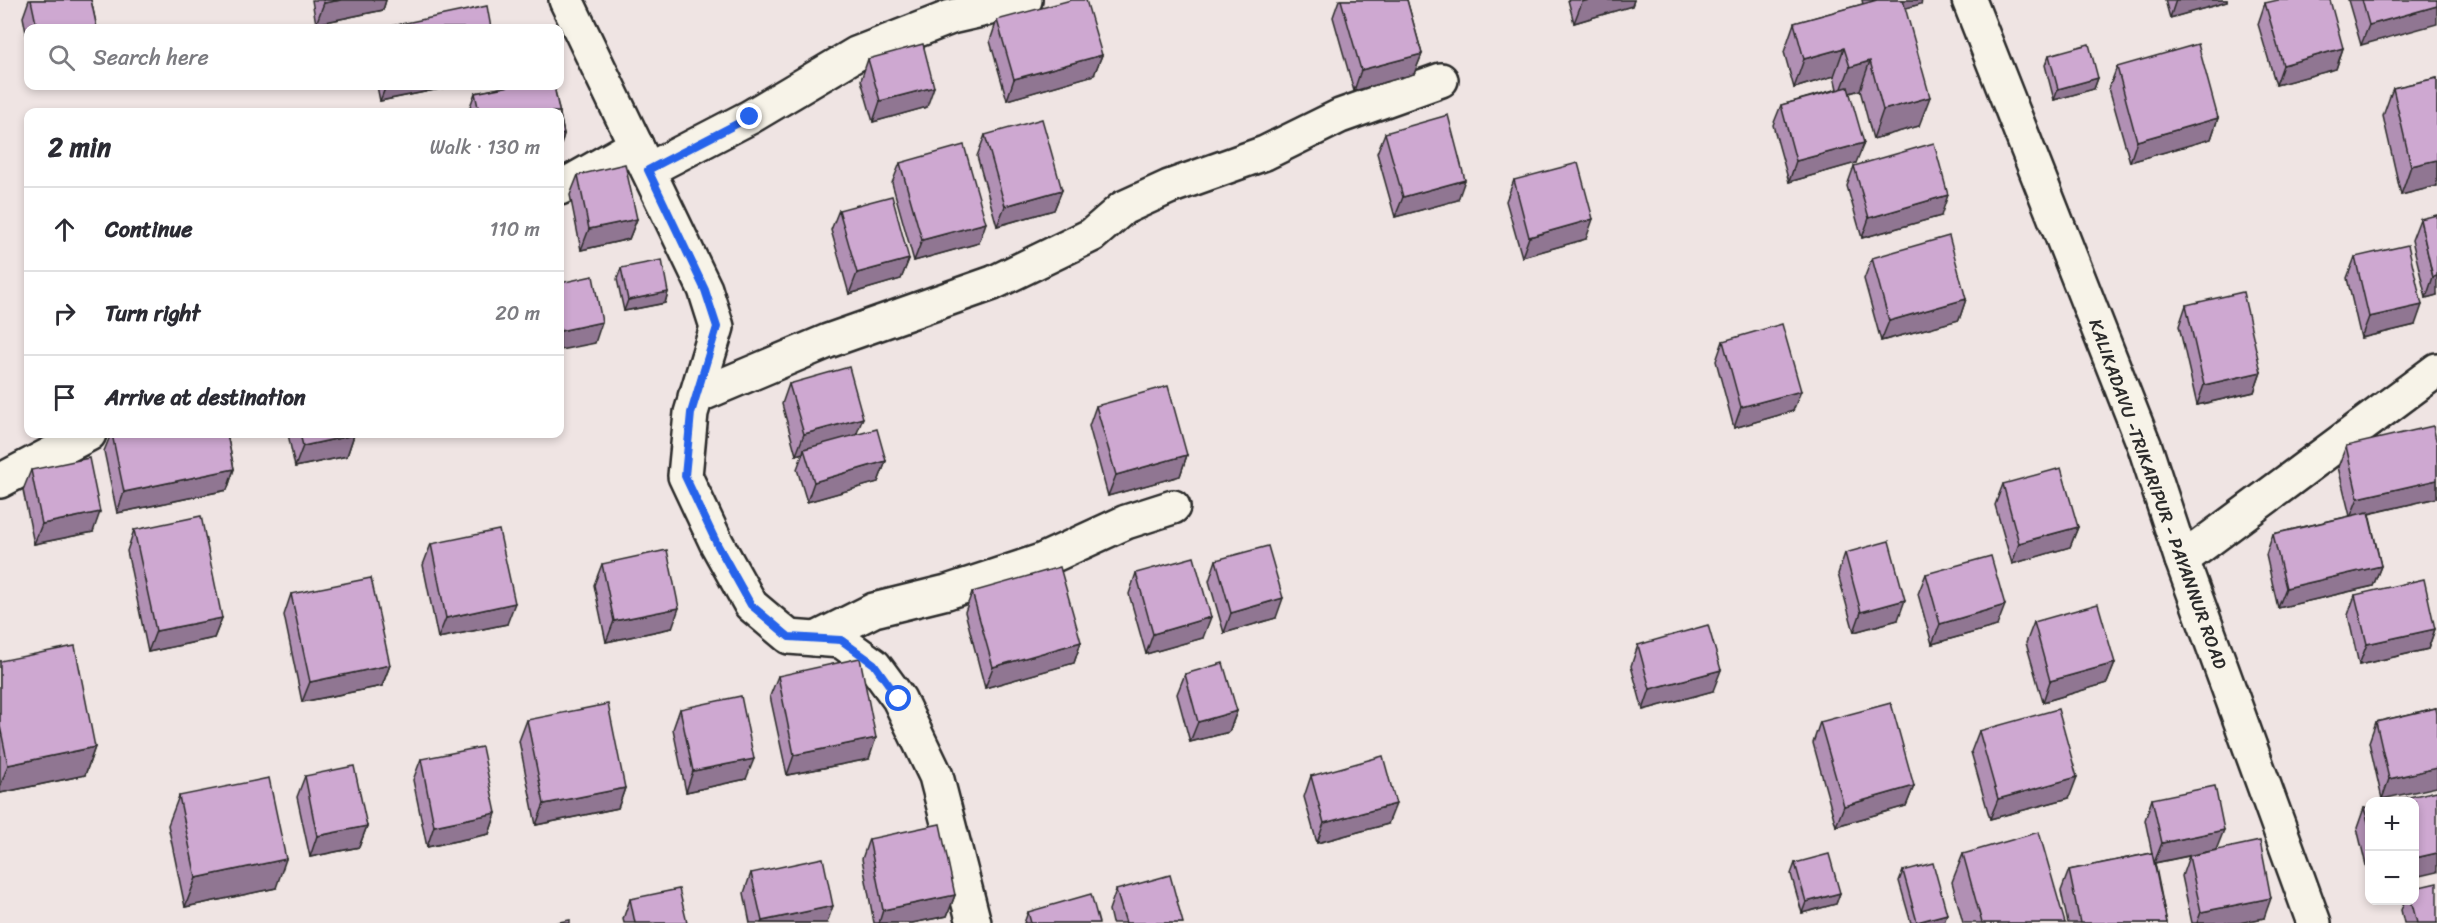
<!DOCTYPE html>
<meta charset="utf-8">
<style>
:root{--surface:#fff;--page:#f2f2f3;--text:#2b2b33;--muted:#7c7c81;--line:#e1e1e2}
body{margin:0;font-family:Sriracha,sans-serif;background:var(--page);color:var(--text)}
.controls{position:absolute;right:18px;bottom:18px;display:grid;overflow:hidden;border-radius:12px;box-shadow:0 3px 9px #0003}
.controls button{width:54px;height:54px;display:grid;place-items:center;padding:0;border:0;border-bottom:2px solid var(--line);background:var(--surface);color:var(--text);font:30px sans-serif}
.stop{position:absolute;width:18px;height:18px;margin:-14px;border:4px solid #2563eb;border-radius:50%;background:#fff}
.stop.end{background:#2563eb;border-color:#fff;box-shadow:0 2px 6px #0008}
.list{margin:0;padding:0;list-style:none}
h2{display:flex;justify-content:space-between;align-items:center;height:78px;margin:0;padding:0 24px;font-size:26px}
h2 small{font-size:20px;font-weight:400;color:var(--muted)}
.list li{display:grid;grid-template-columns:39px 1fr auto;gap:18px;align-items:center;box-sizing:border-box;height:84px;padding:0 24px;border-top:2px solid var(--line)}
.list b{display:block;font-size:22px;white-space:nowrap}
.list em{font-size:20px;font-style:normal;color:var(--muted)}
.icon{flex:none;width:33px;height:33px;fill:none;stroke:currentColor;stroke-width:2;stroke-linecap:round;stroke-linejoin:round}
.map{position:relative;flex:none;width:2437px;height:923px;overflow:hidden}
.search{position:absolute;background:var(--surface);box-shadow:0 3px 9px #0003;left:24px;top:24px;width:540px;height:66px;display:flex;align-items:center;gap:15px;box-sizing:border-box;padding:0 21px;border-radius:12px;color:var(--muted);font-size:22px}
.panel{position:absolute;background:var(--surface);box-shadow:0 3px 9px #0003;left:24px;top:108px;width:540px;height:330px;border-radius:12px}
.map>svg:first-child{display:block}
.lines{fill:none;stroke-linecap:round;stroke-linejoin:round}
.minor-casing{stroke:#2b2b2b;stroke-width:38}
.major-casing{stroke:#2b2b2b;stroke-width:38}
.minor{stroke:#f7f3e8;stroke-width:33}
.major{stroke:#f7f3e8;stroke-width:33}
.wall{fill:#b190b4;stroke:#2b2b2b;stroke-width:1.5}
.shaded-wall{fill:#907692;stroke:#2b2b2b;stroke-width:1.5}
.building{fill:#cea8d1;stroke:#2b2b2b;stroke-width:1.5}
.route{stroke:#2563eb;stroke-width:8}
.labels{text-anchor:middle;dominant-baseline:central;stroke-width:4.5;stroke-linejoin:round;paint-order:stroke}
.street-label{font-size:18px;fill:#2b2b2b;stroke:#f7f3e8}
</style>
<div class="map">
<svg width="2437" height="923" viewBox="0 0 2437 923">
<rect width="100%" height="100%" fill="#efe4e3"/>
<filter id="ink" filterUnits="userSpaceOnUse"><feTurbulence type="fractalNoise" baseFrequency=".0167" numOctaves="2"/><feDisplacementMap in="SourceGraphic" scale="12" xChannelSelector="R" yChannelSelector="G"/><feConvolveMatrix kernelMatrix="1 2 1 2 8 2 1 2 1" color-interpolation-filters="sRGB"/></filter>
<g filter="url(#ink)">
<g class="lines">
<g class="minor-casing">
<g id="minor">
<polyline points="566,0 705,289 717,327 691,413 685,476 717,544 751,605 789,637 841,641 874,665 899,699 936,776 974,923"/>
<polyline points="648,170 750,117 856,54 951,17 1025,0"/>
<polyline points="560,188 636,145"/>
<polyline points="695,397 828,341 993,283 1092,235 1123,208 1169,187 1265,153 1340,116 1441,80"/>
<polyline points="0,481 89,434"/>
<polyline points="2182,560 2437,370"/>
<polyline points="816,639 874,610 947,592 1041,561 1126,522 1173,507"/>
</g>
</g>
<g class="major-casing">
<polyline id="major" points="1969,0 2145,447 2182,560 2314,923"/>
</g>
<use href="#minor" class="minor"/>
<use href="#major" class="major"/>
</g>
<g class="wall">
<polygon points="29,0 91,0 97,28 28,28 28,43 23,17"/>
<polygon points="312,0 386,0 383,10 316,24"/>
<polygon points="1339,0 1407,0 1422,54 1414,74 1354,91 1333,17"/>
<polygon points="1568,0 1634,0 1632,6 1574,23"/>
<polygon points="1862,0 1922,0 1921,4 1905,8 1919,126 1873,139 1860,90 1850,93 1856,163 1789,182 1773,125 1781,105 1837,89 1834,76 1794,88 1784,52 1794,23 1863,4"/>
<polygon points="2165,0 2227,0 2227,2 2170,18"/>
<polygon points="2348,0 2437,0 2361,45"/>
<polygon points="2265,3 2343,48 2336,69 2276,85 2258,24"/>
<polygon points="997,20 1102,55 1094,75 1007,100 990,41"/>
<polygon points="2049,55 2098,78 2094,89 2054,100 2045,65"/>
<polygon points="868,59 927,107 873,122 861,80"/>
<polygon points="2117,67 2218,118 2211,139 2130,162 2109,88"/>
<polygon points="2437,78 2437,186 2401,195 2383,116 2393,88"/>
<polygon points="377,86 454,86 380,101"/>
<polygon points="510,86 554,86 564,134 560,148 560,112 468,112 475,93"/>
<polygon points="1385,133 1458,200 1395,217 1377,153"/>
<polygon points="985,135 1062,190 1054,210 997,226 977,156"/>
<polygon points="900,163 979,243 914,261 892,183"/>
<polygon points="1854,166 1941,216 1862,238 1847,186"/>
<polygon points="578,175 637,219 629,239 581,250 570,195"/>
<polygon points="1514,180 1586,239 1522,257 1506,201"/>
<polygon points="839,210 909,259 901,279 849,294 831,230"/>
<polygon points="2420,219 2437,295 2426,298 2412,240"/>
<polygon points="2355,257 2415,325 2361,338 2347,278"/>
<polygon points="1872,258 1966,299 1959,320 1881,341 1864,279"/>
<polygon points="621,268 668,292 665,303 624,311 617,279"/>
<polygon points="2186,305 2261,372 2254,392 2197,405 2179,326"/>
<polygon points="1723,341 1793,411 1734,428 1716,361"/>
<polygon points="789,384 857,434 886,461 878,482 807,502 797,469 803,453 796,455 782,404"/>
<polygon points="1096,406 1187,455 1180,476 1108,496 1089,426"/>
<polygon points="111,434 227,434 234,469 227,490 117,513 104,451"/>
<polygon points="288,434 354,434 354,435 347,456 295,467"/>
<polygon points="2437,444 2437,498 2369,514 2381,566 2373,586 2278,608 2266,555 2273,534 2350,516 2338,467 2346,446"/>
<polygon points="31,470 93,532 34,544 23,490"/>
<polygon points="2003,484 2078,527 2070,547 2012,564 1995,505"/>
<polygon points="134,530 222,618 214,638 148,652 127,551"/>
<polygon points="431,544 507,624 438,638 423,565"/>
<polygon points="1845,553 1898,620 1854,632 1838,574"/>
<polygon points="1216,560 1276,618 1224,633 1209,581"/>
<polygon points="602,564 672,628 606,642 594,585"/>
<polygon points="1136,573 1203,638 1146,654 1129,594"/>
<polygon points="1926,574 1997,626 1932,644 1918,594"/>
<polygon points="972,592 1081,642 1074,663 985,688 965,612"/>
<polygon points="291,594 390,665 382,686 302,702 284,615"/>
<polygon points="2355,595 2435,629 2428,649 2359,665 2348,615"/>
<polygon points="2034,622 2115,663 2107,683 2043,702 2026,643"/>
<polygon points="1638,645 1713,691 1643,710 1631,666"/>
<polygon points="0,661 95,747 85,775 0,793"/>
<polygon points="1185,674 1237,711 1229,732 1190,742 1177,694"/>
<polygon points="778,676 869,759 787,775 770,696"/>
<polygon points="2436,708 2382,799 2369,742 2376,722"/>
<polygon points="680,709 746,779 686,792 673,729"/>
<polygon points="527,720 625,788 618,808 536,825 519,741"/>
<polygon points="1820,722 1914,786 1906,806 1836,826 1813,743"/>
<polygon points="1979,731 2069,798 1990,819 1971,752"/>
<polygon points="421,759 496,813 489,834 427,847 413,780"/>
<polygon points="305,776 367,826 359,847 310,857 297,797"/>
<polygon points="1311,776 1388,824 1317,843 1304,797"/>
<polygon points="179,796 276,888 185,907 168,825"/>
<polygon points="2152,799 2217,850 2264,918 2239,923 2192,923 2182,876 2189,856 2155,863 2167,923 2068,923 2061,891 2069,870 2152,853 2145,820"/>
<polygon points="2370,806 2370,882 2357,828 2364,808"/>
<polygon points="869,839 955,895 947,916 912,923 874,923 862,859"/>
<polygon points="1963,854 2065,923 1963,923 1952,882"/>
<polygon points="1795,863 1840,893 1836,904 1802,913 1791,874"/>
<polygon points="1903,871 1944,923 1911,923 1899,881"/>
<polygon points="751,873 827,923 750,923 744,893"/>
<polygon points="1116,890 1183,923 1112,923 1109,910"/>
<polygon points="630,899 687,923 624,923 623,919"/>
<polygon points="2405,900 2415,900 2437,923 2404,923 2401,910"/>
<polygon points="1028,912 1099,923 1024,923"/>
</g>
<g class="shaded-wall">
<polygon points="341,0 386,0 383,10 316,24 324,3"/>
<polygon points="1589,0 1634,0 1632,6 1574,23 1582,2"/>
<polygon points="1873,0 1922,0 1921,4 1867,19"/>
<polygon points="2176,0 2227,0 2227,2 2170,18"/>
<polygon points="2437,6 2437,24 2361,45 2369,25"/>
<polygon points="1844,48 1834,76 1794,88 1804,59"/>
<polygon points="2343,48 2336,69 2276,85 2283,65"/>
<polygon points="1422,54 1414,74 1354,91 1361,70"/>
<polygon points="1102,55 1094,75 1007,100 1014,79"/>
<polygon points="1870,61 1860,90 1839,96 1850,67"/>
<polygon points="2098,78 2094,89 2054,100 2058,89"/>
<polygon points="386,86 454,86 380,101"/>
<polygon points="934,87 927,107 873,122 880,101"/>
<polygon points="1930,97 1919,126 1873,139 1883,110"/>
<polygon points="2218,118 2211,139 2130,162 2137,141"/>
<polygon points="564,134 560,148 560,135"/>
<polygon points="1864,143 1856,163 1789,182 1796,161"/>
<polygon points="2437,160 2437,186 2401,195 2411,166"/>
<polygon points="1465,180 1458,200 1395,217 1403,197"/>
<polygon points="1062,190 1054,210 997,226 1005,206"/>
<polygon points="1948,195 1941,216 1862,238 1869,218"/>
<polygon points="637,219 629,239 581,250 589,229"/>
<polygon points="1593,219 1586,239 1522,257 1529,237"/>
<polygon points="986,223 979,243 914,261 922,240"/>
<polygon points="909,259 901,279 849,294 857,273"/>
<polygon points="2437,276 2437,295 2426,298 2433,277"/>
<polygon points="668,292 665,303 624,311 628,300"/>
<polygon points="1966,299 1959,320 1881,341 1889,321"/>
<polygon points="2422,305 2415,325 2361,338 2369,317"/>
<polygon points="602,322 595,343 560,350 560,331"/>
<polygon points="2261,372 2254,392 2197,405 2204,385"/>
<polygon points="1801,391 1793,411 1734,428 1741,407"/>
<polygon points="863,418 855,438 804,449 803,453 796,455 804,434"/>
<polygon points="354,435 347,456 295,467 303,446"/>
<polygon points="1187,455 1180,476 1108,496 1116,475"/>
<polygon points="886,461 878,482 807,502 814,482"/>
<polygon points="234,469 227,490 117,513 124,492"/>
<polygon points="2437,480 2437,498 2350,518 2358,498"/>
<polygon points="100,512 93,532 34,544 42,524"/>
<polygon points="2078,527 2070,547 2012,564 2019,543"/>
<polygon points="2381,566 2373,586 2278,608 2286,588"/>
<polygon points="1283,598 1276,618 1224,633 1231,613"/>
<polygon points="1905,600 1898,620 1854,632 1861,612"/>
<polygon points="515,603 507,624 438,638 446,618"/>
<polygon points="2005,605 1997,626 1932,644 1940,624"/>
<polygon points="679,608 672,628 606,642 614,621"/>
<polygon points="1211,617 1203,638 1146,654 1153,634"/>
<polygon points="222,618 214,638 148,652 156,631"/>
<polygon points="2435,629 2428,649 2359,665 2367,644"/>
<polygon points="1081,642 1074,663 985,688 993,667"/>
<polygon points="2115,663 2107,683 2043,702 2050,681"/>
<polygon points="390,665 382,686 302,702 310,682"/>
<polygon points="1721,670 1713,691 1643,710 1650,689"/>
<polygon points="1237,711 1229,732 1190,742 1198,722"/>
<polygon points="876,738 869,759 787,775 794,755"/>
<polygon points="95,747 85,775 0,793 0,787 8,765"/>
<polygon points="754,759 746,779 686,792 693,771"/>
<polygon points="2437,768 2437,787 2382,799 2389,779"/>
<polygon points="2077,777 2069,798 1990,819 1998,799"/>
<polygon points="1914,786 1906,806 1836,826 1844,806"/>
<polygon points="625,788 618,808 536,825 544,804"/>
<polygon points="1396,804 1388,824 1317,843 1324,823"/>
<polygon points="496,813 489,834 427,847 434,826"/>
<polygon points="367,826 359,847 310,857 317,836"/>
<polygon points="2224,830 2216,850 2154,863 2162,843"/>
<polygon points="2437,853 2437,872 2415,877 2415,858"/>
<polygon points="286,859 276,888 185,907 196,878"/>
<polygon points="1840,893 1836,904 1802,913 1806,902"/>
<polygon points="955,895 947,916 912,923 879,923 883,910"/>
<polygon points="2271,898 2264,918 2239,923 2197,923 2201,912"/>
<polygon points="833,906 827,923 761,923 762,921"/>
<polygon points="1947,914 1944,923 1917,923 1917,922"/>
</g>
<g class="building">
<polygon points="31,0 91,0 97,28 37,28"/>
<polygon points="323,0 341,0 324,3"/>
<polygon points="1071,0 1086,0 1102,55 1014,79 997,20"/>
<polygon points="1341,0 1407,0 1422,54 1361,70"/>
<polygon points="1877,0 1903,0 1930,97 1883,110 1870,61 1850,67 1844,48 1804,59 1794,23"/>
<polygon points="2278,0 2330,0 2343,48 2283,65 2265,3"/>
<polygon points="2362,0 2437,0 2437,6 2369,25"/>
<polygon points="487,6 491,28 382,28"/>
<polygon points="923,44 934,87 880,101 868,59"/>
<polygon points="2089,44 2098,78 2058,89 2049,55"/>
<polygon points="2198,44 2218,118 2137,141 2117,67"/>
<polygon points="2437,78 2437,160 2411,166 2393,88"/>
<polygon points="510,86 554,86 564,134 560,135 560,112 479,112 475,93"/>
<polygon points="1848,87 1864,143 1796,161 1781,105"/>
<polygon points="1448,115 1465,180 1403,197 1385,133"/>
<polygon points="1042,119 1062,190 1005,206 985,135"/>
<polygon points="1934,143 1948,195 1869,218 1854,166"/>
<polygon points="964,145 986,223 922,240 900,163"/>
<polygon points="1578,163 1593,219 1529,237 1514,180"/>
<polygon points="625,164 637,219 589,229 578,175"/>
<polygon points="892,196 909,259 857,273 839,210"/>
<polygon points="2437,215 2437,276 2433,277 2420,219"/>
<polygon points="1949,236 1966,299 1889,321 1872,258"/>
<polygon points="2408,245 2422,305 2369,317 2355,257"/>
<polygon points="662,260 668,292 628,300 621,268"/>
<polygon points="593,276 602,322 560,331 560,283"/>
<polygon points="2243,292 2261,372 2204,385 2186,305"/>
<polygon points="1782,324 1801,391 1741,407 1723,341"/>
<polygon points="849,367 863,418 804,434 789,384"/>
<polygon points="1168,386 1187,455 1116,475 1096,406"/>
<polygon points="2433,426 2437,444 2437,480 2358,498 2346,446"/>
<polygon points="877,429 886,461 814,482 804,449"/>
<polygon points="112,434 227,434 234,469 124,492"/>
<polygon points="300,434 354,434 354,435 303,446"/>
<polygon points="89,458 100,512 42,524 31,470"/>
<polygon points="2061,468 2078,527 2019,543 2003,484"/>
<polygon points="2368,512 2381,566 2286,588 2273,534"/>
<polygon points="201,516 222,618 156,631 134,530"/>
<polygon points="499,530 515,603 446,618 431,544"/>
<polygon points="1889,541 1905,600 1861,612 1845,553"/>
<polygon points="1268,546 1283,598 1231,613 1216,560"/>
<polygon points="667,550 679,608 614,621 602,564"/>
<polygon points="1991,556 2005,605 1940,624 1926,574"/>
<polygon points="1194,557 1211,617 1153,634 1136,573"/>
<polygon points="1060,567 1081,642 993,667 972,592"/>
<polygon points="371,578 390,665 310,682 291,594"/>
<polygon points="2424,579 2435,629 2367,644 2355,595"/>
<polygon points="2098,604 2115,663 2050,681 2034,622"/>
<polygon points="1708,625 1721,670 1650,689 1638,645"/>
<polygon points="75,646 95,747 8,765 0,726 0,661"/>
<polygon points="860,658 876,738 794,755 778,676"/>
<polygon points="1223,663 1237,711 1198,722 1185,674"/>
<polygon points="741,696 754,759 693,771 680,709"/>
<polygon points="1891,703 1914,786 1844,806 1820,722"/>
<polygon points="608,704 625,788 544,804 527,720"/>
<polygon points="2436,708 2437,714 2437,768 2389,779 2376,722"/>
<polygon points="2058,709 2077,777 1998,799 1979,731"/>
<polygon points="482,747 496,813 434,826 421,759"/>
<polygon points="1383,756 1396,804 1324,823 1311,776"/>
<polygon points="354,766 367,826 317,836 305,776"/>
<polygon points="269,778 286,859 196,878 179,796"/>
<polygon points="2215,786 2224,830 2162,843 2152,799"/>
<polygon points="2437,791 2437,853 2415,858 2415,801 2391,801"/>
<polygon points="2370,806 2370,829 2364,808"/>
<polygon points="940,824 955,895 883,910 869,839"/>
<polygon points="2039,832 2065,923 1982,923 1963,854"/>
<polygon points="2260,841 2271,898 2201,912 2189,856"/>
<polygon points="2152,853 2167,923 2080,923 2069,870"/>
<polygon points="1829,854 1840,893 1806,902 1795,863"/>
<polygon points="823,858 833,906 762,921 751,873"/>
<polygon points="1933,863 1947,914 1917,922 1903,871"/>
<polygon points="1170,875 1183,923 1126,923 1116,890"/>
<polygon points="2437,883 2437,923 2417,923 2411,900 2415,900 2415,888"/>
<polygon points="679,889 687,923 635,923 630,899"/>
<polygon points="1091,894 1099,923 1031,923 1028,912"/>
<polygon points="570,920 570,923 554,923"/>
</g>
</g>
<g class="lines" filter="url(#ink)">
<polyline class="route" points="750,117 648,170 705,290 717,327 691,413 685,476 717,544 751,605 789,637 841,640 874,664 899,699"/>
</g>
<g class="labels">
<g class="street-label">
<text transform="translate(2158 494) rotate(70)">KALIKADAVU -TRIKARIPUR - PAYANNUR ROAD</text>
</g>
</g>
</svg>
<div class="controls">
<button>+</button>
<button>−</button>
</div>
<div class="stop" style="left:899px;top:699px"></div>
<div class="stop end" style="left:750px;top:117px"></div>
<div class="search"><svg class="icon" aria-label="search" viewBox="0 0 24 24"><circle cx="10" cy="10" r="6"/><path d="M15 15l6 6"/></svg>Search here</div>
<section class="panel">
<h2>2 min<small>Walk · 130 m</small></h2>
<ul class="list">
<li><svg class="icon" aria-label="ahead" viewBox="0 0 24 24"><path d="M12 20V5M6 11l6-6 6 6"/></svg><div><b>Continue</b></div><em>110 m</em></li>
<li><svg class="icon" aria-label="right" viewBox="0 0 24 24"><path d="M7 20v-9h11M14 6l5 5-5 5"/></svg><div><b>Turn right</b></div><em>20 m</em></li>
<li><svg class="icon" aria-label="arrive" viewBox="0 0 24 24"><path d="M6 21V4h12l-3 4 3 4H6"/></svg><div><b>Arrive at destination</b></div></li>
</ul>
</section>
</div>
